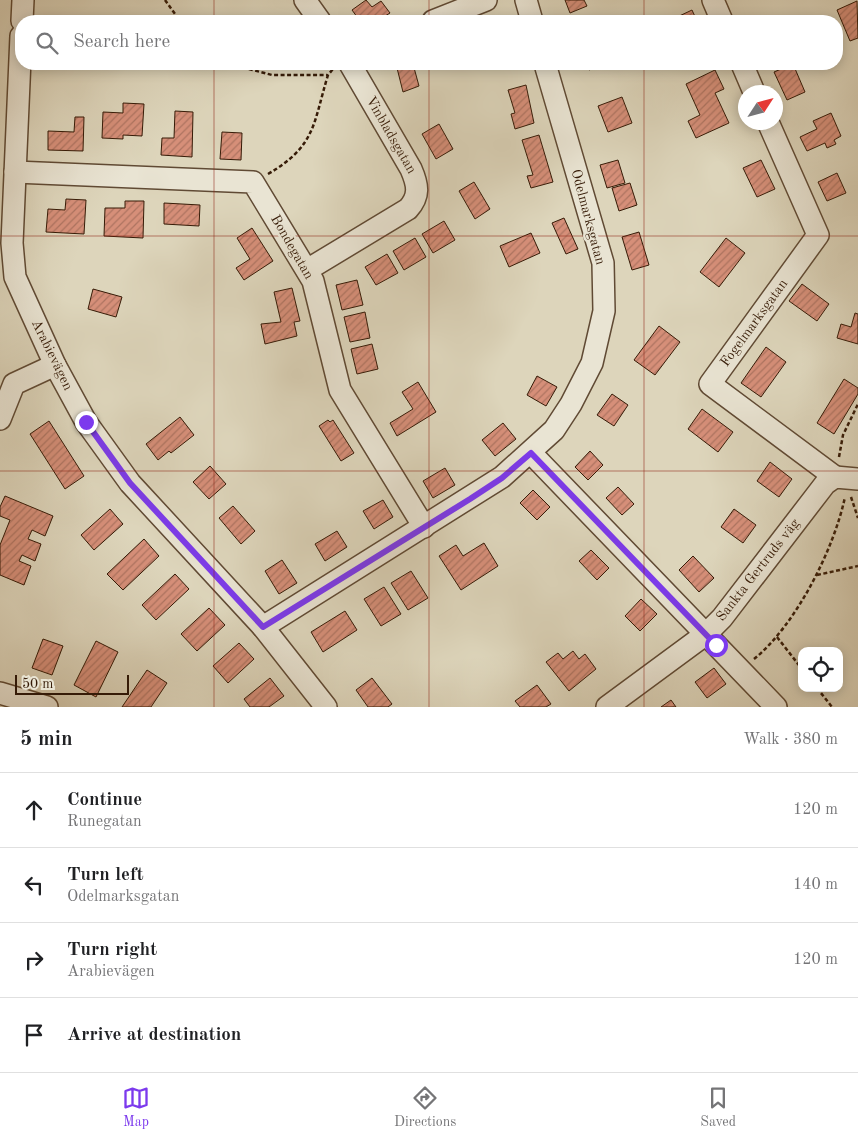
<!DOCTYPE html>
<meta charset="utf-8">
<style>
:root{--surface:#fff;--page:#f6f6f6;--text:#202124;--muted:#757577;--line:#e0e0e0;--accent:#7c3aed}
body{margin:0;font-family:"Old Standard TT",serif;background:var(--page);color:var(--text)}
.controls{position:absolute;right:15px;bottom:15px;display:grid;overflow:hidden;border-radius:10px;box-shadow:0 2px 12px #0003}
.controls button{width:45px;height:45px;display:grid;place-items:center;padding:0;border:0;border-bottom:1px solid var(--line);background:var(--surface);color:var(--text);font:25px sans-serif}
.compass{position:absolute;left:738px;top:85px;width:45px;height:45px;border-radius:50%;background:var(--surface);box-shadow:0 2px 12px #0003;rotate:54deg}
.scale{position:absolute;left:15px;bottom:12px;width:114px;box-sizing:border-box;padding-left:5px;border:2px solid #361b07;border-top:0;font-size:14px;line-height:18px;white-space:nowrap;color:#361b07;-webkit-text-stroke:4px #e9e4d3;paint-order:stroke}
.stop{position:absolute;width:15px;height:15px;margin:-11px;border:4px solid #7c3aed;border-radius:50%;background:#fff}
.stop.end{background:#7c3aed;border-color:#fff;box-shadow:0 1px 5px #0008}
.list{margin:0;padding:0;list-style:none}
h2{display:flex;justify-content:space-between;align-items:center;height:65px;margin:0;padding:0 20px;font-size:21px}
h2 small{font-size:16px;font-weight:400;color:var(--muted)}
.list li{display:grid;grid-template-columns:32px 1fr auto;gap:15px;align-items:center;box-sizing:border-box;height:75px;padding:0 20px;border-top:1px solid var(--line)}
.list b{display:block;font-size:19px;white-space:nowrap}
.list p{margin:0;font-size:16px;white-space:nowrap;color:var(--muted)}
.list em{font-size:16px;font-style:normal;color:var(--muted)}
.icon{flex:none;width:28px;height:28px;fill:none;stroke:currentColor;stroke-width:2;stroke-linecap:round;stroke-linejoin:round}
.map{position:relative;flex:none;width:858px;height:707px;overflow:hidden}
.search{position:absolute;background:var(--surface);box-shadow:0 2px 12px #0003;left:15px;right:15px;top:15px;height:55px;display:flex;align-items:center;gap:12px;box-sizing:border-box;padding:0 18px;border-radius:20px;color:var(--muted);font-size:19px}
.sheet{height:365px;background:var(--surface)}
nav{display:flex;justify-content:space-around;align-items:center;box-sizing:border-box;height:70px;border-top:1px solid var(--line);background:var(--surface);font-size:14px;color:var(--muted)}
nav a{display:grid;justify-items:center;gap:2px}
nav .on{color:var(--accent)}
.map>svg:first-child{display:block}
.building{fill:url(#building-hatch);stroke:#361b07}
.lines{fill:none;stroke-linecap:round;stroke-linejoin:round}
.minor-casing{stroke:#604a34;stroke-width:24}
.path{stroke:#361b07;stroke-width:2.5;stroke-dasharray:4 2.5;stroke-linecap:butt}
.minor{stroke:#e9e4d3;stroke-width:21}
.route{stroke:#7c3aed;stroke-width:6}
.grid{fill:none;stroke:#8f2418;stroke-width:1;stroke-opacity:0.55}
.labels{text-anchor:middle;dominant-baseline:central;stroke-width:5;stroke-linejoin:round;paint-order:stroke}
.street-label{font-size:14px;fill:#361b07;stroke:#e9e4d3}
</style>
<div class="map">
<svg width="858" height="707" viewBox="0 0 858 707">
<defs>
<pattern id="building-hatch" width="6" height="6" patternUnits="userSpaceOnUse" patternTransform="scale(1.25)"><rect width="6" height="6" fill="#d68f79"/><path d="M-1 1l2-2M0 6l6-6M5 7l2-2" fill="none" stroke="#ae7461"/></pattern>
</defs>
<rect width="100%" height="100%" fill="#ddd5bb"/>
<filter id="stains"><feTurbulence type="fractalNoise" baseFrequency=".004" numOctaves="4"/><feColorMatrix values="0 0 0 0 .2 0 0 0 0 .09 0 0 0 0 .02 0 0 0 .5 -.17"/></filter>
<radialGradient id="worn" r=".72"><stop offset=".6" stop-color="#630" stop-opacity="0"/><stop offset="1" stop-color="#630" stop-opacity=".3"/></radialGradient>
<g class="building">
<polygon points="366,0 372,7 381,1 390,13 377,21 360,21 352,10"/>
<polygon points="565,0 584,0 587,6 570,13"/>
<polygon points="857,1 858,38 850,41 837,10"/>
<polygon points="692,10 697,21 677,21 675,18"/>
<polygon points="396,64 413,64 419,86 403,92"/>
<polygon points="587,64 604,64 589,70"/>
<polygon points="793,64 805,92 787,100 774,72"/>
<polygon points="715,70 724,89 715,93 729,123 696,138 688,121 700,115 686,84"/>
<polygon points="526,85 534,123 515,129 511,114 515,113 508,90"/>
<polygon points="622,97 632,123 608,132 598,106"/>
<polygon points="123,103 144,104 142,136 123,135 123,139 102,138 103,112 123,113"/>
<polygon points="175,111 193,112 192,157 161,155 162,138 174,138"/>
<polygon points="831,113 841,136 834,140 836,144 827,148 825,143 807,151 800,137 817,129 813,121"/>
<polygon points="75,117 84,117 83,151 48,150 48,131 74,132"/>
<polygon points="439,124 453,149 436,159 422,134"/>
<polygon points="222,132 242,133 241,160 220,159"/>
<polygon points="539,135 553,182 531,188 527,176 533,175 522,140"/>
<polygon points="618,160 625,183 607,188 600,165"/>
<polygon points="761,160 775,189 757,197 743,168"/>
<polygon points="837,173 846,193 827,201 818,182"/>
<polygon points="474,182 490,209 475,219 459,191"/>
<polygon points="630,183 637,205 619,211 612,188"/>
<polygon points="66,199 86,200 84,234 46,232 48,209 65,210"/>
<polygon points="125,201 144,201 143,238 104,236 105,208 125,208"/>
<polygon points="164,203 200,205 199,226 164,224"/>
<polygon points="564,218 578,249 566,254 552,223"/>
<polygon points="444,221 455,240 433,253 422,234"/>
<polygon points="252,228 273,261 244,280 236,268 250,259 237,238"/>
<polygon points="639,232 649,265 632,270 622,237"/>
<polygon points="531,233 540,253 509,267 500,246"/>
<polygon points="415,238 426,257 404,270 393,251"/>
<polygon points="726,238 745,253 719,287 700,272"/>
<polygon points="387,254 398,273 376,285 365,267"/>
<polygon points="357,280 363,305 342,310 336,285"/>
<polygon points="802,284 829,304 817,321 789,301"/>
<polygon points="292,288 300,321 294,322 297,336 265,344 261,324 281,322 274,292"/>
<polygon points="93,289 122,297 116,317 88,309"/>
<polygon points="365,312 370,338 350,342 344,317"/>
<polygon points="855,313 858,314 858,344 837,338 841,324 851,327"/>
<polygon points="659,326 680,342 655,375 634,360"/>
<polygon points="372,344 378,369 357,374 351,349"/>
<polygon points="766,347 786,362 761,397 741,383"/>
<polygon points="537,376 557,387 546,406 527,395"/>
<polygon points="844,379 858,388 858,394 834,434 817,423"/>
<polygon points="418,382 436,412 397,436 390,423 413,409 402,392"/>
<polygon points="612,394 628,405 614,426 597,415"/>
<polygon points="702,409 733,432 718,452 688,429"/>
<polygon points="180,417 194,435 171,453 169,451 158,460 146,444"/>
<polygon points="328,420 330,422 333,420 354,453 341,461 319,426"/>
<polygon points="49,421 84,476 65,489 30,434"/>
<polygon points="503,423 516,439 495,456 482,440"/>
<polygon points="590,451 603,465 588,480 575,467"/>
<polygon points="770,462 792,479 779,497 757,481"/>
<polygon points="210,466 226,484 209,499 193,482"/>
<polygon points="445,468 455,485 433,498 423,481"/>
<polygon points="618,487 634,504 622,515 606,498"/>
<polygon points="533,490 550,507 537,520 520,503"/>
<polygon points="5,496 53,516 45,536 32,530 28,539 41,544 35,561 22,555 19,561 31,566 24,585 0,575 0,545 10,520 0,516 0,507"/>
<polygon points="383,500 393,517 374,529 363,511"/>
<polygon points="233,506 255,531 241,544 219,518"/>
<polygon points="110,509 123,524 94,550 81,535"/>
<polygon points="734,509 756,525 743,543 721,527"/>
<polygon points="337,531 347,547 325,561 315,544"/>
<polygon points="144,539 159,556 123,590 107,574"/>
<polygon points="484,543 498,566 461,590 439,556 456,545 463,556"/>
<polygon points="591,550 609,568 597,580 579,561"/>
<polygon points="693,556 714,578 699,592 679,570"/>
<polygon points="282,560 297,583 279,594 265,571"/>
<polygon points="411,571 428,598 408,610 391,583"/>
<polygon points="175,574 189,589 156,620 142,605"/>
<polygon points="384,587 401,614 381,626 364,599"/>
<polygon points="641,599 657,614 640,631 625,616"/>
<polygon points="209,608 225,625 197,651 181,634"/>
<polygon points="345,611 357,630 323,652 311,632"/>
<polygon points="43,639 63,646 52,675 32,668"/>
<polygon points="96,641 118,652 96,697 74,685"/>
<polygon points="239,643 254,659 228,683 213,666"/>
<polygon points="573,651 579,659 585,654 596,669 569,691 546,662 558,653 563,659"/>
<polygon points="714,668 726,684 707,698 695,682"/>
<polygon points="147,670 167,683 151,707 122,707"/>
<polygon points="270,678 284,696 269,707 250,707 244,699"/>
<polygon points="372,678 392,704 388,707 368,707 356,690"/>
<polygon points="537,685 551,704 546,707 520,707 515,701"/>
<polygon points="671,700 676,707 661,707"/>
</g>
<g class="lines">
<g class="minor-casing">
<g id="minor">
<polyline points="305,0 320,21"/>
<polyline points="526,0 532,21"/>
<polyline points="713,0 722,21"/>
<polyline points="22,21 23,0"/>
<polyline points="433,21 486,0"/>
<polyline points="21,36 12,243 15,277 55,365 86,422 130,483 263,627 326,707"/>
<polyline points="742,64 754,92"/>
<polyline points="768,122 818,235 710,384 835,477"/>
<polyline points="15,172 253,182 313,281 340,390 424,527"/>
<path d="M307,270L408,209C420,196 418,185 411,169L350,64"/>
<polyline points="0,419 14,384 55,365"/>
<polyline points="531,453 776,707"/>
<polyline points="263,627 502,477 554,430 571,404 592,363 604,311 603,263 545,64"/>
<polyline points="0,693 47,707"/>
<polyline points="607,707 706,634 722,618 825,484 835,477 858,479"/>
</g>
</g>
<g class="path">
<polyline points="165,0 180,21"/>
<polyline points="230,64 272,75 327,75"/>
<path d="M268,174C316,146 313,124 328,75L333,69"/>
<polyline points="839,457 843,435 858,404"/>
<polyline points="851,497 858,518"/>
<polyline points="817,575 858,566"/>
<polyline points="777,637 802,669"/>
<path d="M754,659C796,625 834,549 845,497"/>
<polyline points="817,688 832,707"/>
</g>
<use href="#minor" class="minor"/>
</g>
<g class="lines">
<polyline class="route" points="86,422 130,483 263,627 470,499 502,478 531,453 716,645"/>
</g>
<path class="grid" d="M214,0V21M429,0V21M644,0V21M214,64V707M429,64V707M644,64V707M0,236H858M0,471H858"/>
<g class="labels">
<g class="street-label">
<text transform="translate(391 135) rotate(60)">Vinbladsgatan</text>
<text transform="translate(588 217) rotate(75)">Odelmarksgatan</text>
<text transform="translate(292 247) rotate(60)">Bondegatan</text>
<text transform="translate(754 323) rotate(-54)">Fogelmarksgatan</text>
<text transform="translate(52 355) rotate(64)">Arabievägen</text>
<text transform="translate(758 570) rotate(-52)">Sankta Gertruds väg</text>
</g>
</g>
<rect width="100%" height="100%" filter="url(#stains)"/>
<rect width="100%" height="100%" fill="url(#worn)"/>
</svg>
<div class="controls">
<button><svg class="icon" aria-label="locate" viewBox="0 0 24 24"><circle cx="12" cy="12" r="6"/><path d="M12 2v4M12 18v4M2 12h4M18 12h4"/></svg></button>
</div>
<svg class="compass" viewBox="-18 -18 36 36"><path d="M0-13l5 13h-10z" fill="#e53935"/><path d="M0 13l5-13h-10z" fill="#757577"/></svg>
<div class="scale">50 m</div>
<div class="stop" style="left:716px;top:645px"></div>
<div class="stop end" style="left:86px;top:422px"></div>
<div class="search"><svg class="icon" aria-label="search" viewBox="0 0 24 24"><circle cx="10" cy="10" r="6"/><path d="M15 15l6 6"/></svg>Search here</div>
</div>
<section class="sheet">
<h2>5 min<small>Walk · 380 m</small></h2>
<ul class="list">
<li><svg class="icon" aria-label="ahead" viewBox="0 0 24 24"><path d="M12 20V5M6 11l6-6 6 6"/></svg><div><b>Continue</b><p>Runegatan</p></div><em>120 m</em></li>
<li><svg class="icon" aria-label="left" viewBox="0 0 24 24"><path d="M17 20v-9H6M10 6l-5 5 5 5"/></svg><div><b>Turn left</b><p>Odelmarksgatan</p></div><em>140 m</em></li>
<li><svg class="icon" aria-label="right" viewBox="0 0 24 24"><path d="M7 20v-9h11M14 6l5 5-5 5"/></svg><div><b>Turn right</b><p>Arabievägen</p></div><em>120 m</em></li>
<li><svg class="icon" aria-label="arrive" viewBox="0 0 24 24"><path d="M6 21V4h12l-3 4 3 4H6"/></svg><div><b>Arrive at destination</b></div></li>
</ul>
</section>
<nav>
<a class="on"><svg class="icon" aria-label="map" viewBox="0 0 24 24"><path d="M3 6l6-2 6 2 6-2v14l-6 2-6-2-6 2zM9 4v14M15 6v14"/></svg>Map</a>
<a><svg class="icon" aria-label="directions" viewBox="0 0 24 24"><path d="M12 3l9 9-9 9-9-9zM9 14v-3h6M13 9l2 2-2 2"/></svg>Directions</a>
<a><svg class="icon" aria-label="saved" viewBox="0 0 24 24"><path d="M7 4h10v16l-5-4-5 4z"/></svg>Saved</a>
</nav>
